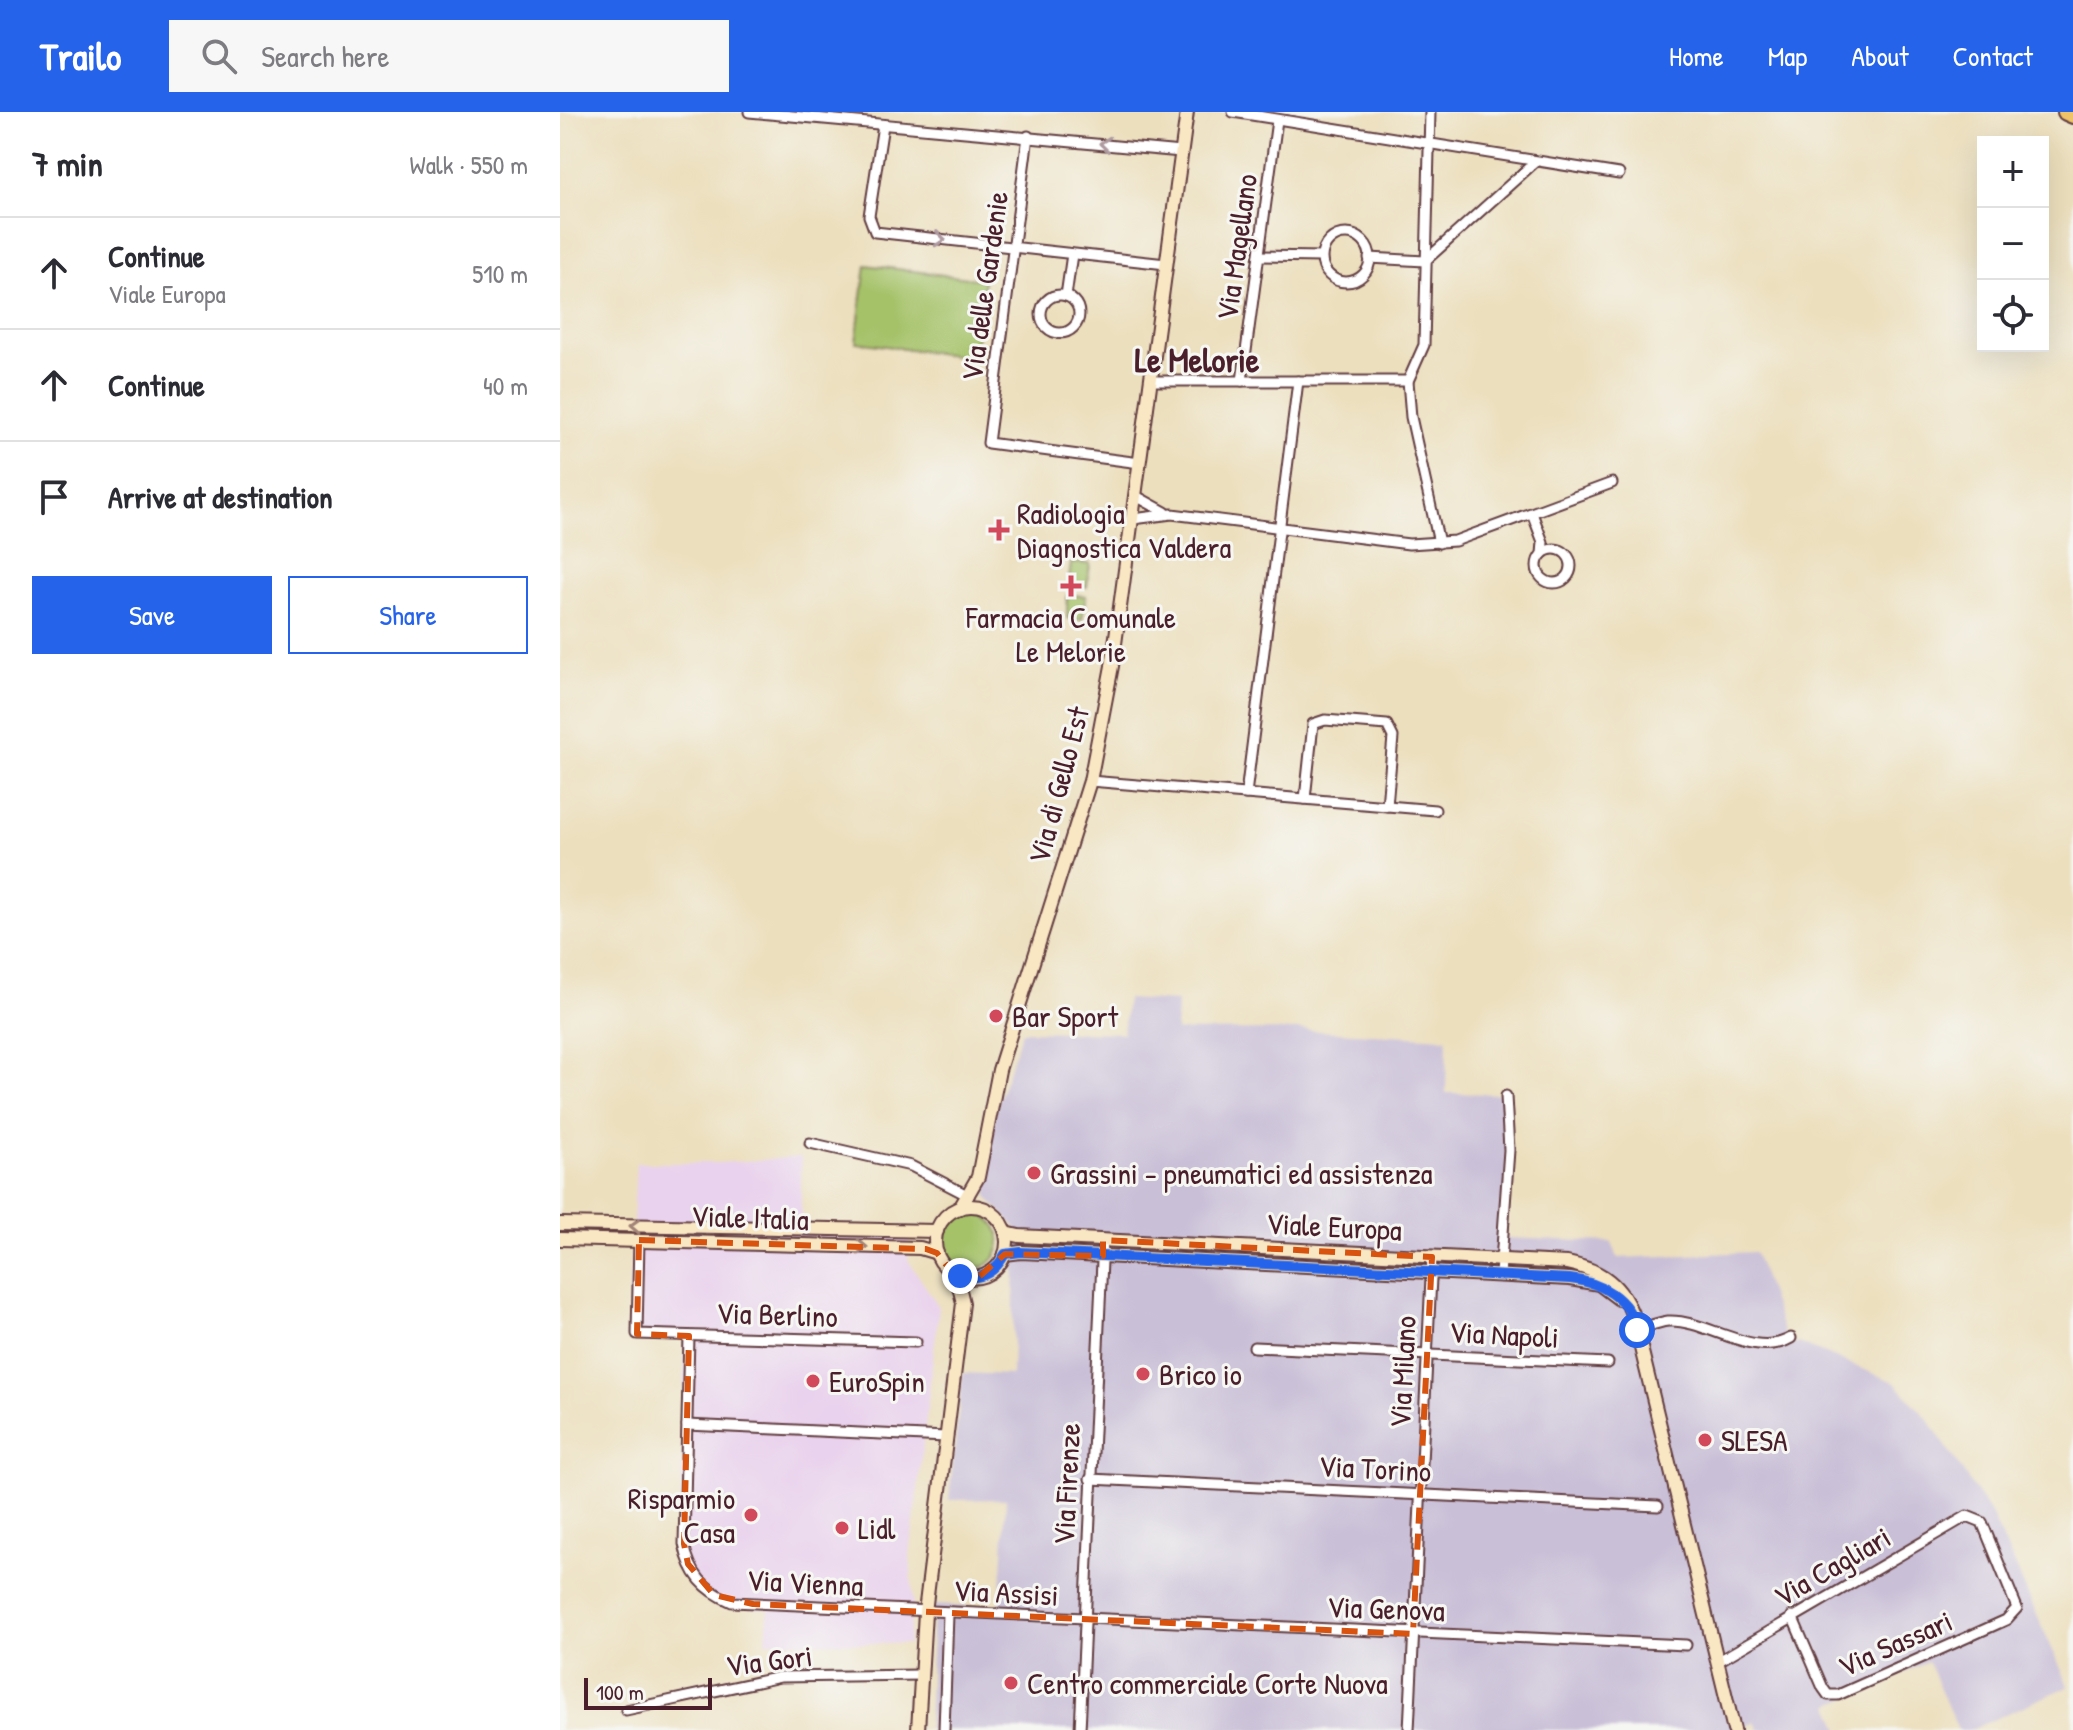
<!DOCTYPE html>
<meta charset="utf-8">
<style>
:root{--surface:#fff;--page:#f7f7f7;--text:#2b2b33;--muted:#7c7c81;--line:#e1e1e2;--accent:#2563eb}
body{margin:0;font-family:"Patrick Hand",sans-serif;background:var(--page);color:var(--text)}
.controls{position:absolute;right:24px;top:24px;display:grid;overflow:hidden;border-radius:0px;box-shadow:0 8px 32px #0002}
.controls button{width:72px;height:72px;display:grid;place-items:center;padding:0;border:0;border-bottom:2px solid var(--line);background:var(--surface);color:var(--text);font:40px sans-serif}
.scale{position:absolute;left:24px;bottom:20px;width:128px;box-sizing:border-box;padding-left:8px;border:4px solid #4a1f2b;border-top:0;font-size:22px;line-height:28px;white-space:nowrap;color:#4a1f2b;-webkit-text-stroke:6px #f6f6f2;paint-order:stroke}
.stop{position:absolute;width:24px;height:24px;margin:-18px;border:6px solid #2563eb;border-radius:50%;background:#fff}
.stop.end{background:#2563eb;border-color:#fff;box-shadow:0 2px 8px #0008}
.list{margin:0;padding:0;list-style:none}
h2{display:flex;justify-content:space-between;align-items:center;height:104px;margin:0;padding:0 32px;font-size:34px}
h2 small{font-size:26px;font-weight:400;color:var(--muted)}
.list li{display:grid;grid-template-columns:52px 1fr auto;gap:24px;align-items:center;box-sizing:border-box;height:112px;padding:0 32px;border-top:2px solid var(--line)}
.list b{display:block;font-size:30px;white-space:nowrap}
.list p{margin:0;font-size:26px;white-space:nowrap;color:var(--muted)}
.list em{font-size:26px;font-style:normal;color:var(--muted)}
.actions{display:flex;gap:16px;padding:24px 32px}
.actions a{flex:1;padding:18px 0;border:2px solid var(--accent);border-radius:0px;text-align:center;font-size:28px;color:var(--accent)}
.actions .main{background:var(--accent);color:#fff}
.icon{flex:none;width:44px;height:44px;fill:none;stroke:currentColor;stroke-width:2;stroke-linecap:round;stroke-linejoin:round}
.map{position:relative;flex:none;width:1513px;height:1618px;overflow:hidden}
header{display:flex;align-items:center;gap:48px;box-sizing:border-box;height:112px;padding:0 40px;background:var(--accent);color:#fff}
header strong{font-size:38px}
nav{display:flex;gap:44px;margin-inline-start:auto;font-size:28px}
.search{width:560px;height:72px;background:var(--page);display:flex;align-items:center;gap:20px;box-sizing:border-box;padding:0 28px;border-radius:0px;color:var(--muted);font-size:30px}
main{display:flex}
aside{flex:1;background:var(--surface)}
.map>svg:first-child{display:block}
.built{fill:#e9d2ed}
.industrial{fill:#c9bfd7}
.green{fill:#a5c269;stroke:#78704a;stroke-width:2}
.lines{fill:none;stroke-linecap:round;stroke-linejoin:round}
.street-casing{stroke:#623c41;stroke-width:13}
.secondary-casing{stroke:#623c41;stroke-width:16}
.highway-casing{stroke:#623c41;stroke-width:20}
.street{stroke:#fff;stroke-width:9}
.secondary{stroke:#f9e7c3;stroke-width:12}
.highway{stroke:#efc469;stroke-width:16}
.oneway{stroke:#ae9aa0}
.oneway2{stroke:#a28377}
.route{stroke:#2563eb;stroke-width:10}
.marked{fill:none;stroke:#d8530f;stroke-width:6;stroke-dasharray:16 10;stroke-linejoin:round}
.poi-dot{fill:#d1495b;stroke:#f6f6f2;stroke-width:3}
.labels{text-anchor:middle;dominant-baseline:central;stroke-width:6;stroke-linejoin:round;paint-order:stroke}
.street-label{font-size:30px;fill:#4a1f2b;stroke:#f6f6f2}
.poi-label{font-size:30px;fill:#4a1f2b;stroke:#f6f6f2;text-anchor:start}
.quarter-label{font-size:34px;font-weight:bold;fill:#4a1f2b;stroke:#f6f6f2}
</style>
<header>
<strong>Trailo</strong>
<div class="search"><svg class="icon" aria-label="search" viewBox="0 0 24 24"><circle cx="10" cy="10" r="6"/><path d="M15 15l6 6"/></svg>Search here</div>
<nav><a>Home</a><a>Map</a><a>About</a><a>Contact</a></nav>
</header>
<main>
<aside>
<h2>7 min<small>Walk · 550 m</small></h2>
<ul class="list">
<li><svg class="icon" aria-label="ahead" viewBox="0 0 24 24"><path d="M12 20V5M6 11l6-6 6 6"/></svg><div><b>Continue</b><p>Viale Europa</p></div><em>510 m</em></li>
<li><svg class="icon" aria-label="ahead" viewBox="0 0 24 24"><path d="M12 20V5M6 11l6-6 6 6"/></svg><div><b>Continue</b></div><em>40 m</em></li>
<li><svg class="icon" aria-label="arrive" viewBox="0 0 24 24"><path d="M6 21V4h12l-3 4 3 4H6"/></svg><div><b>Arrive at destination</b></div></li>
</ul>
<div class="actions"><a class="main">Save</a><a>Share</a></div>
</aside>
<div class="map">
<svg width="1513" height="1618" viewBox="0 0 1513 1618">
<rect width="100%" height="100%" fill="#f6f6f2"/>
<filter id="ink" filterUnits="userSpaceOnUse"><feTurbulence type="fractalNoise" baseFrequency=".0125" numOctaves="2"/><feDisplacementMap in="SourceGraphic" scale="16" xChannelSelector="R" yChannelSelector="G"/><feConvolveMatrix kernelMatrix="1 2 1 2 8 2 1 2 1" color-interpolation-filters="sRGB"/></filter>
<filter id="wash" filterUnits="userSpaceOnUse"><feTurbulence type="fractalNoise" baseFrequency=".006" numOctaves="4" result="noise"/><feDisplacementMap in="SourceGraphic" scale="32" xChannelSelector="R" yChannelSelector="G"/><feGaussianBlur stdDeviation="1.8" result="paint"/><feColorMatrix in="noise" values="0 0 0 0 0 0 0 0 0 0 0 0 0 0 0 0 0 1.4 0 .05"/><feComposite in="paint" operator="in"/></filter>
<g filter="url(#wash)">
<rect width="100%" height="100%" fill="#ecdfbd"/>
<polygon class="built" points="241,1045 241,1114 350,1117 348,1148 379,1195 350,1443 353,1490 348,1532 206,1529 209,1497 172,1494 152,1485 135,1470 120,1433 125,1227 67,1225 76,1051 158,1051"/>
<polygon class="industrial" points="567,887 617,890 616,919 739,918 887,926 886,981 947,982 946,1126 1052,1130 1058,1146 1195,1140 1227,1231 1238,1231 1334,1270 1368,1307 1432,1404 1509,1574 1410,1618 1398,1618 1368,1550 1270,1593 1280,1618 1199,1618 1195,1610 1178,1618 368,1618 373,1493 440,1496 446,1387 389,1388 403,1261 452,1263 456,1115 428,1086 426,1060 436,996 462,919 563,921"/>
<g class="green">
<polygon points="306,153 424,168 414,246 296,230"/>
<polygon points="511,451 530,452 527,475 508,474"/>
<polygon points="507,483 526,484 522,508 507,506"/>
<circle cx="412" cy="1129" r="28"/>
</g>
</g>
<g filter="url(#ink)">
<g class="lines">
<g class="street-casing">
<g id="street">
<polyline points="189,0 621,40"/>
<polyline points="673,0 1059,62"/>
<polyline points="870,0 864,233 848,269 851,305 879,431"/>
<polyline points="323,13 309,104 315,120 606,152"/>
<polyline points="468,24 428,331 580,351"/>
<circle cx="786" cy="146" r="24"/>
<polyline points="699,144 761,145"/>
<polyline points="809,146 865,149 975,50"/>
<circle cx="500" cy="202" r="19"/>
<polyline points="506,184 512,142"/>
<polyline points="590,269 848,269"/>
<polyline points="682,269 717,8"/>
<polyline points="576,384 605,400"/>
<polyline points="972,401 983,430 982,442"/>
<polyline points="573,407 612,402 849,432 895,429 1052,371"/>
<circle cx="994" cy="454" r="17"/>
<polyline points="530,669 875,698"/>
<polyline points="686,682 738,269"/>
<polyline points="745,687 753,612 765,608 827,613 833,625 827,694"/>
<polyline points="250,1031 351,1054 409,1084"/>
<polyline points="79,1128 77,1222 356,1230"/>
<polyline points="940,1163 949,1038 946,984"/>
<path d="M1077,1218C1087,1215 1098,1210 1108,1209C1147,1207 1193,1248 1231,1226"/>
<path d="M129,1224L124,1432C130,1462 144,1478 172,1490L1126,1533"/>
<polyline points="694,1235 1048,1251"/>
<polyline points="127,1313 386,1325"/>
<polyline points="530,1367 1098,1394"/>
<polyline points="1157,1550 1407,1404 1422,1410 1457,1496 1446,1508 1278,1583 1268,1583 1263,1576 1232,1504"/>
<polyline points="66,1598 220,1565 360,1563"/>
<polyline points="384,1618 388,1502"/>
<polyline points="520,1618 543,1128"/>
<polyline points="849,1618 872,1145"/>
</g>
</g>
<g class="secondary-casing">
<g id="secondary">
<circle cx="411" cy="1130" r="36"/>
<polyline points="400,1096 418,1065 439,958 530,669 552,554 627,0"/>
<polyline points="0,1112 377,1119"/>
<path d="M446,1121L459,1124L1007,1151C1042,1158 1062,1173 1074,1207L1174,1618"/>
<polyline points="0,1127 360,1136 377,1141"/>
<polyline points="445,1142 461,1140 1010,1167 1039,1172 1059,1187"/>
<polyline points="358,1618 365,1500 403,1191 398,1170 391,1160"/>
</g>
</g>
<g class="highway-casing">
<polyline id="highway" points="1506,0 1513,3"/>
</g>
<use href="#street" class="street"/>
<use href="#secondary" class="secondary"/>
<use href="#highway" class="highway"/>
</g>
<defs><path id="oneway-chevron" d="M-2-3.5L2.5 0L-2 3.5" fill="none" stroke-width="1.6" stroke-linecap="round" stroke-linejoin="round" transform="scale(2)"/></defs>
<g class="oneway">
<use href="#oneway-chevron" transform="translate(545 32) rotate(-174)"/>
<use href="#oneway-chevron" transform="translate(380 127) rotate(6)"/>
</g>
<g class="oneway2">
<use href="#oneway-chevron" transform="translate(75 1114) rotate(-178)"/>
<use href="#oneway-chevron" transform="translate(302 1135) rotate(2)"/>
</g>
</g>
<g class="lines" filter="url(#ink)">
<path class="route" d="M400,1164C421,1169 435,1161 445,1142L461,1140L1010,1167C1041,1170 1069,1186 1077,1218"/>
</g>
<path class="marked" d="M79,1128L366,1137L377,1141L405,1177L445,1142L543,1144V1128L872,1145L853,1522L193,1492L154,1483L128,1452L124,1432L129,1224L77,1222Z"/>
<g class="poi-dot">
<path d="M435 406h8v8h8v8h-8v8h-8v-8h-8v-8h8z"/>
<path d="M507 462h8v8h8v8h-8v8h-8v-8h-8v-8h8z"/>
<circle cx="436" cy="904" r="8"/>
<circle cx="474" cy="1061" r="8"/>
<circle cx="583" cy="1262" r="8"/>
<circle cx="253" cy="1269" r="8"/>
<circle cx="1145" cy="1328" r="8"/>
<circle cx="191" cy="1403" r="8"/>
<circle cx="282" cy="1416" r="8"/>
<circle cx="451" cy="1571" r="8"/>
</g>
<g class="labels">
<g class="street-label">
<text transform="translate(676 135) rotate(-82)">Via Magellano</text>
<text transform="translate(424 174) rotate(-82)">Via delle Gardenie</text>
<text transform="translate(498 673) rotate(-75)">Via di Gello Est</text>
<text transform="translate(190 1105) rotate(2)">Viale Italia</text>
<text transform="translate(774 1114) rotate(3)">Viale Europa</text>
<text transform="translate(217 1202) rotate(2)">Via Berlino</text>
<text transform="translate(944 1222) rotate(3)">Via Napoli</text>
<text transform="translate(842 1260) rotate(-87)">Via Milano</text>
<text transform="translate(815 1356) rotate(3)">Via Torino</text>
<text transform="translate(506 1372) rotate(-87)">Via Firenze</text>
<text transform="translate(1272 1454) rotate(-30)">Via Cagliari</text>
<text transform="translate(245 1470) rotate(3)">Via Vienna</text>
<text transform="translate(446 1480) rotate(3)">Via Assisi</text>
<text transform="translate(826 1496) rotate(2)">Via Genova</text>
<text transform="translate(1335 1531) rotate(-24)">Via Sassari</text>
<text transform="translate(209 1548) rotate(-7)">Via Gori</text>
</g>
<g class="poi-label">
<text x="457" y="401">Radiologia<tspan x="457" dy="34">Diagnostica Valdera</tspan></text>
<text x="511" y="505" text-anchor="middle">Farmacia Comunale<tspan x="511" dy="34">Le Melorie</tspan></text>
<text x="452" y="904">Bar Sport</text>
<text x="490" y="1061">Grassini - pneumatici ed assistenza</text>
<text x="599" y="1262">Brico io</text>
<text x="269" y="1269">EuroSpin</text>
<text x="1161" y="1328">SLESA</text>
<text x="175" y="1386" text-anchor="end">Risparmio<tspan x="175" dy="34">Casa</tspan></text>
<text x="298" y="1416">Lidl</text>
<text x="467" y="1571">Centro commerciale Corte Nuova</text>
</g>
<g class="quarter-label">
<text x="637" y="248">Le Melorie</text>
</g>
</g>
</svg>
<div class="controls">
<button>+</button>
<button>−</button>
<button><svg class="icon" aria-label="locate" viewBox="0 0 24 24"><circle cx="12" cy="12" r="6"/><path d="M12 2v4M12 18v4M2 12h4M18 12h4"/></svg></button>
</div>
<div class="scale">100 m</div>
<div class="stop" style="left:1077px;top:1218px"></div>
<div class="stop end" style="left:400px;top:1164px"></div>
</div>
</main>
